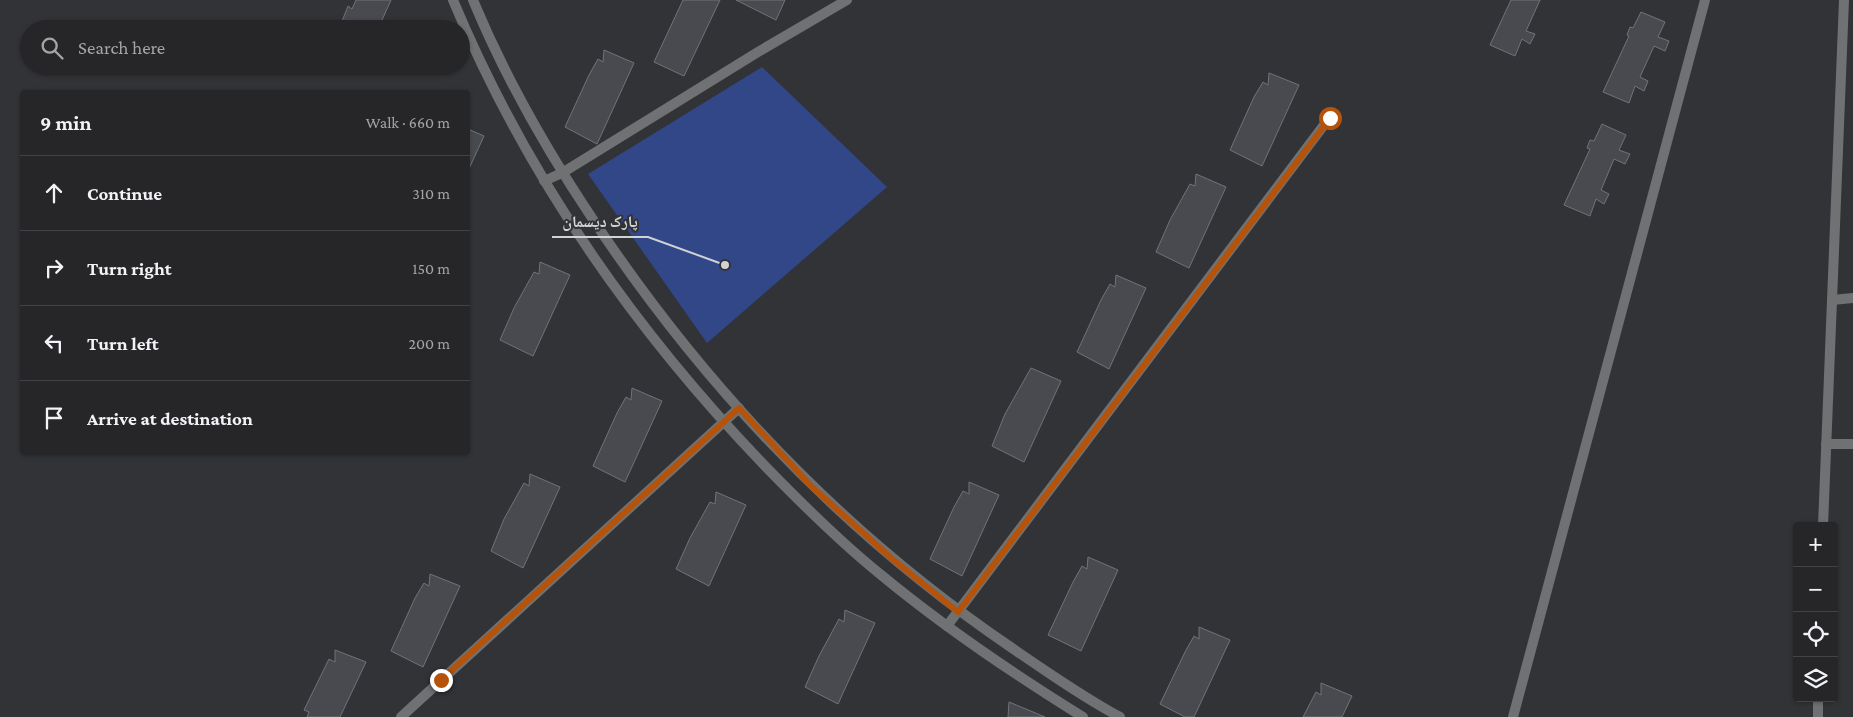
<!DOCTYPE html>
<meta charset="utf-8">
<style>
:root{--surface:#262629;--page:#323235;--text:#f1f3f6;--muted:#a4a5a8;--line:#424346}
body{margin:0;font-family:"Crimson Pro","Noto Naskh Arabic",serif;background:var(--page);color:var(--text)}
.controls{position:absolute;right:15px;bottom:15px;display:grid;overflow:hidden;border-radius:5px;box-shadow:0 1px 4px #0004}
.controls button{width:45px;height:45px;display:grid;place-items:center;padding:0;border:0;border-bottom:1px solid var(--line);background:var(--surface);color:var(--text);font:25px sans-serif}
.stop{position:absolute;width:15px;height:15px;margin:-11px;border:4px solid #b45309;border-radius:50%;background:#fff}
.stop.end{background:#b45309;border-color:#fff;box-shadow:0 1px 5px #0008}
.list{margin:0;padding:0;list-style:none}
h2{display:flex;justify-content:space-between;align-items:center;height:65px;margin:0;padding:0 20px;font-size:21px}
h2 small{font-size:16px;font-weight:400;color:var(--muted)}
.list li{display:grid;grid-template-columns:32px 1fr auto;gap:15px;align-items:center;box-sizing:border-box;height:75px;padding:0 20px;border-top:1px solid var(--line)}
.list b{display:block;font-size:19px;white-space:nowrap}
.list em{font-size:16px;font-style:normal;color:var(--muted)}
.icon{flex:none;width:28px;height:28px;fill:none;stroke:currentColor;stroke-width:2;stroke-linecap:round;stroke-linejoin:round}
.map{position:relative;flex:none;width:1853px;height:717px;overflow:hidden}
.search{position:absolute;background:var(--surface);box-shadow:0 1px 4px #0004;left:20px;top:20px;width:450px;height:55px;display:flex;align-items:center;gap:12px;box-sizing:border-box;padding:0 18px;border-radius:28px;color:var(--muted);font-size:19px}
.panel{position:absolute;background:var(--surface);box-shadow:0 1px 4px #0004;left:20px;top:90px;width:450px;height:365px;border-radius:5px}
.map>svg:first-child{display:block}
.green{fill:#314788}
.building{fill:#494a4f;stroke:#717377}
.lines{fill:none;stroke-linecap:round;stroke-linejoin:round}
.street{stroke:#707173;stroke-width:10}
.route{stroke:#b45309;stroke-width:6}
.leader{fill:none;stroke:#d0d2d4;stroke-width:2}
.callout-dot{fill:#d0d2d4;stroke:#323337;stroke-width:2}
.callout-label{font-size:16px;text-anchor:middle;font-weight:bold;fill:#d0d2d4;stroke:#323337;stroke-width:4;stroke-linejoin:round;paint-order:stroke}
</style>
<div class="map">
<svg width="1853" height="717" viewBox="0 0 1853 717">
<rect width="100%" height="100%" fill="#323337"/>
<polygon class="green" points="762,67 887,187 707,343 588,174"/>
<g class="building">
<polygon points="356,0 391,0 378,29 339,29 348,6 352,9"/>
<polygon points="683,0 720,0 684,76 654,62"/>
<polygon points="736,0 785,0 776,20"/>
<polygon points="1511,0 1540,0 1526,31 1535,34 1530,44 1522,39 1515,56 1490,45"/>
<polygon points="1641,12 1665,22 1658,37 1669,41 1665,51 1654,46 1640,77 1648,81 1644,91 1635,86 1629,103 1603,92 1629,36 1627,35 1630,27 1633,28"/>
<polygon points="604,50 634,63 597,144 565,127 589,75 598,59 603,62"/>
<polygon points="1269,73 1299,85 1262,166 1230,150 1254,97 1263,82 1268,85"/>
<polygon points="1602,124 1626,135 1619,150 1630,154 1625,164 1614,159 1601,190 1609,194 1604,204 1596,199 1590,216 1564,205 1590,149 1587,148 1590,140 1594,141"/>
<polygon points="468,129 484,136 468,171"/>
<polygon points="1196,174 1226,187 1189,268 1156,252 1170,220 1190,184 1195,186"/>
<polygon points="540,262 570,275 533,356 500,340 514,308 534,272 539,274"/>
<polygon points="1116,275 1146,288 1109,369 1077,352 1101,300 1110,284 1115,287"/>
<polygon points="1031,368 1061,381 1024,462 992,446 1005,414"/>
<polygon points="632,388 662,401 625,482 593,466 617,413 626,397 631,400"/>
<polygon points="530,474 560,487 523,568 491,551 504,519 524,483 529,486"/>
<polygon points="969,482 999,495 962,576 930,559 954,507 963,491 969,494"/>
<polygon points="716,492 746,505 709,586 676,569 690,538 710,502 715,504"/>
<polygon points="1088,557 1118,570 1081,651 1048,635 1073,582 1082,566 1087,569"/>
<polygon points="430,574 460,586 423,667 391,651 415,598 424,583 429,586"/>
<polygon points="845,610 875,623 838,704 805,687 819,656 839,619 844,622"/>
<polygon points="1199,627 1230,640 1194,717 1185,717 1160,704 1185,652 1194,636 1199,639"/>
<polygon points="335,650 366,662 340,717 307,717 309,712 304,710 329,659 335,662"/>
<polygon points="1321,683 1352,696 1342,717 1303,717 1316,692 1321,695"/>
<polygon points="1009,702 1045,717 1008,717"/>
</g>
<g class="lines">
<g class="street">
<path d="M453,0C526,175 635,331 766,467C802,504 839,541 880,574C944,627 1012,673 1083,717"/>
<path d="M473,0C505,77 547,151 594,221C706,389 844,534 1012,648C1047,672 1083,697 1120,717"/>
<polyline points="544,181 562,173 758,52 847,0"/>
<polyline points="1832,300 1853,298"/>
<polyline points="1826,444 1853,444"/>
<polyline points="1823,526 1844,0"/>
<polyline points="947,626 1330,117"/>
<polyline points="401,717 739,408"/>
<polyline points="1513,717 1705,0"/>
<polyline points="1818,717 1818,698"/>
</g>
</g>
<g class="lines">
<polyline class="route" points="441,680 739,408 811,486 891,558 958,612 1330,118"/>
</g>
<path class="leader" d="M725 265L648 237H552"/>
<circle class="callout-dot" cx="725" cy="265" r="5"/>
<g class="callout-label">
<text x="600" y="227">پارک دیسمان</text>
</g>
</svg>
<div class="controls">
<button>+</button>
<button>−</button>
<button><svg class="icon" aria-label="locate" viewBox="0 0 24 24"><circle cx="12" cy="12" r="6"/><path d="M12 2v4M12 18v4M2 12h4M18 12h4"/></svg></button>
<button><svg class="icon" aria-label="layers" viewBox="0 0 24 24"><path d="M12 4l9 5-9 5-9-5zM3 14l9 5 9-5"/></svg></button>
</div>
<div class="stop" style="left:1330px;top:118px"></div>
<div class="stop end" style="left:441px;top:680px"></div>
<div class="search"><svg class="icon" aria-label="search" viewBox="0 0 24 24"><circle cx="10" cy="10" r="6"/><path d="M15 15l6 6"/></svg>Search here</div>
<section class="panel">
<h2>9 min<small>Walk · 660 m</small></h2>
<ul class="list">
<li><svg class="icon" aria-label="ahead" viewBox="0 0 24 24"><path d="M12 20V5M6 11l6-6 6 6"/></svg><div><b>Continue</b></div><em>310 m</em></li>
<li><svg class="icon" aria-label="right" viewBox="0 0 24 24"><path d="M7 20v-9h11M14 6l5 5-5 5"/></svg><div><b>Turn right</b></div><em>150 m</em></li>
<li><svg class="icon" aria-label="left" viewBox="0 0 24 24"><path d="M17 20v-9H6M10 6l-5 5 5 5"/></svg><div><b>Turn left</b></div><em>200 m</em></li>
<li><svg class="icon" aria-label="arrive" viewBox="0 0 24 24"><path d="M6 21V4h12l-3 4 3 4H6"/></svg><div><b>Arrive at destination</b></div></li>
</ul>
</section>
</div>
